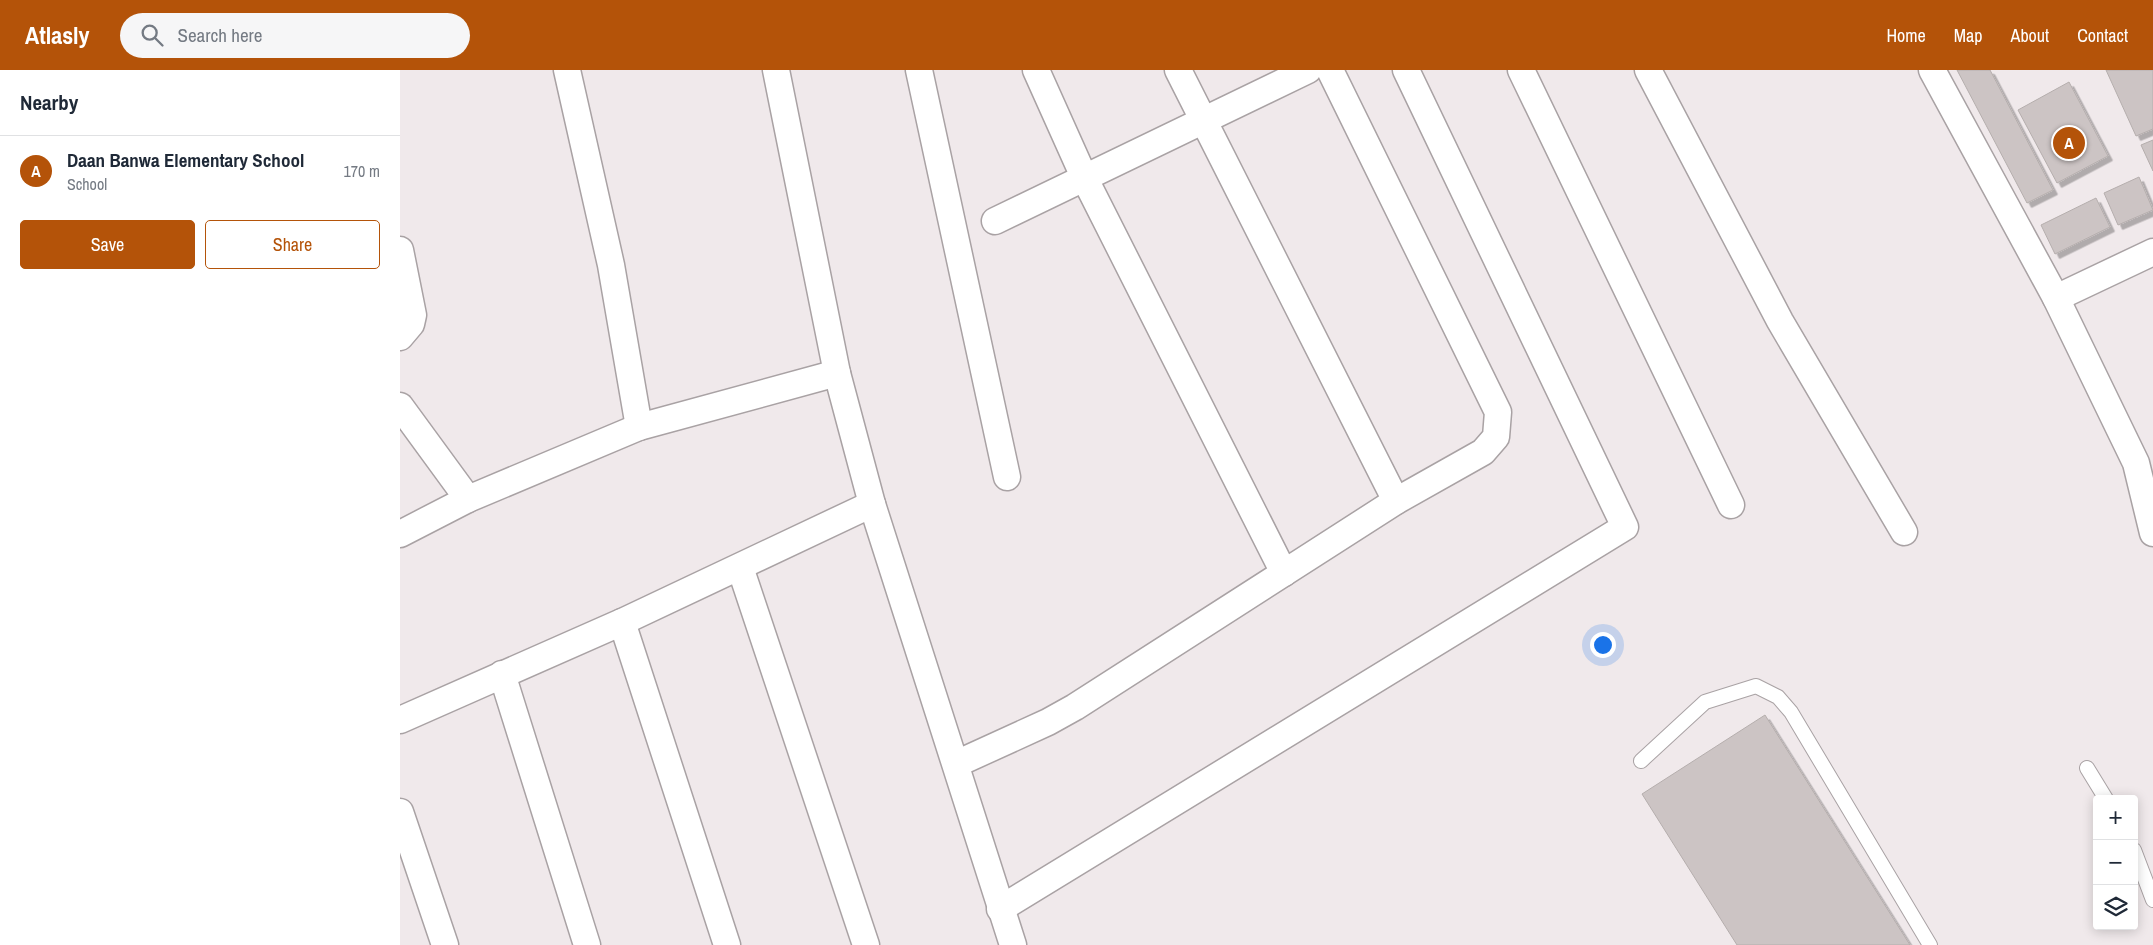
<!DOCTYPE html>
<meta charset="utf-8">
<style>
:root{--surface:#fff;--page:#f6f6f7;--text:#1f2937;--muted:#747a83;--line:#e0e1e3;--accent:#b45309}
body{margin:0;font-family:"Archivo Narrow",sans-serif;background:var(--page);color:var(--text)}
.controls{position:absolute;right:15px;bottom:15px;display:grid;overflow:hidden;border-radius:5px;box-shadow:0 2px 12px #0003}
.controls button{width:45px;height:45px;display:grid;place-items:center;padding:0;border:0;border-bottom:1px solid var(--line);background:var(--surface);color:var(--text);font:25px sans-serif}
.you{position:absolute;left:1202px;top:574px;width:18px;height:18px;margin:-12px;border:4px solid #fff;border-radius:50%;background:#1a73e8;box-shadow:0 0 0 8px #1a73e833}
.badge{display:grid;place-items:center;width:32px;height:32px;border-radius:50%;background:var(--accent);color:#fff;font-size:16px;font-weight:700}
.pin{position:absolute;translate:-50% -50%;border:2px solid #fff;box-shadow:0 1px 5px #0006}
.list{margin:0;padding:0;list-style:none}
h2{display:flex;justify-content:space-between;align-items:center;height:65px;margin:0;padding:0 20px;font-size:21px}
h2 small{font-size:16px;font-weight:400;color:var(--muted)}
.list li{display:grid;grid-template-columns:32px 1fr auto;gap:15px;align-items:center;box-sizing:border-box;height:70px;padding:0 20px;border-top:1px solid var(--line)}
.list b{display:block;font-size:19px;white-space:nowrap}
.list p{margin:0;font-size:16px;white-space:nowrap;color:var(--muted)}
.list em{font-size:16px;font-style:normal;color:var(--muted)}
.actions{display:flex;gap:10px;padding:15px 20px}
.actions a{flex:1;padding:11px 0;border:1px solid var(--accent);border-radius:5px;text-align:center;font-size:18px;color:var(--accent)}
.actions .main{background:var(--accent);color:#fff}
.icon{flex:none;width:28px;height:28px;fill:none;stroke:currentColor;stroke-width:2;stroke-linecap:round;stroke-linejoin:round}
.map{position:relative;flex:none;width:1753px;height:875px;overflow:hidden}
header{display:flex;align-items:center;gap:30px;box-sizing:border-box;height:70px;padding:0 25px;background:var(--accent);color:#fff}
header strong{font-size:24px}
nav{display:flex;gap:28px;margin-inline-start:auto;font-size:18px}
.search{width:350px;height:45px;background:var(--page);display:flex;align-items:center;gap:12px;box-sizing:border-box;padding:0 18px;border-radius:28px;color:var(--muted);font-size:19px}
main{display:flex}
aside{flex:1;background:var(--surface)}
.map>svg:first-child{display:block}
.building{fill:#ccc4c4;stroke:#b5aead;filter:url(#shadow)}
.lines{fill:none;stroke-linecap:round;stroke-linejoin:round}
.service-casing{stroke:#a9a2a4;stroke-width:16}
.minor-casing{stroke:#a9a2a4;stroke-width:29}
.service{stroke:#fff;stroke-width:14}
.minor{stroke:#fff;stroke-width:26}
</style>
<header>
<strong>Atlasly</strong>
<div class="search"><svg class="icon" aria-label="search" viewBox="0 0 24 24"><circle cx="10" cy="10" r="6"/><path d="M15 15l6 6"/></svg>Search here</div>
<nav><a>Home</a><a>Map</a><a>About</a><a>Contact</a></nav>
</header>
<main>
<aside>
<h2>Nearby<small></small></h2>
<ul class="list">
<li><span class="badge">A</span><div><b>Daan Banwa Elementary School</b><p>School</p></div><em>170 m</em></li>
</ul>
<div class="actions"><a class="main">Save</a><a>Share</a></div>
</aside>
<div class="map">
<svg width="1753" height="875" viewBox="0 0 1753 875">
<defs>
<filter id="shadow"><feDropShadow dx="4.5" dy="4.5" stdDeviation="0" flood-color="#0004"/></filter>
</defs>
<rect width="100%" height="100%" fill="#f0e9eb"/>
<g class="building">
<polygon points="1557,0 1590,0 1653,120 1627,133"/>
<polygon points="1706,0 1753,0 1753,59 1736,66"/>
<polygon points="1669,12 1708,86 1657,113 1618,40"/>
<polygon points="1753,70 1753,101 1741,75"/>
<polygon points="1739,107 1753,140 1718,155 1704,123"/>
<polygon points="1696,128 1710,157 1655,184 1641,155"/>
<polygon points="1365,645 1510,875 1337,875 1242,724"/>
</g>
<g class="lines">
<g class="service-casing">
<g id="service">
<polyline points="1241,691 1305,632 1356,616 1378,627 1391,642 1530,875"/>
<polyline points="1687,698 1706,729"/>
<polyline points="1734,780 1753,830"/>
</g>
</g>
<g class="minor-casing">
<g id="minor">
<polyline points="167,0 211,195 239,357"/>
<polyline points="376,0 437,303 472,434 613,875"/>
<polyline points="519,0 607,407"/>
<polyline points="636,0 684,107 884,503"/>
<polyline points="778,0 996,431"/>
<polyline points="1121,0 1331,435"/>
<polyline points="1248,0 1380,251 1504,462"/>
<polyline points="1532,0 1656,228 1736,393 1753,463"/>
<polyline points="595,151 908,0"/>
<polyline points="0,180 13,245 11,254 0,267"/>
<polyline points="1656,228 1753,182"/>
<polyline points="0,336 68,429"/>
<polyline points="0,464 68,429 239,357 437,303"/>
<polyline points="340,497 466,875"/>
<polyline points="222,552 327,875"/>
<polyline points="102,604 187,875"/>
<polyline points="0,650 222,552 472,434"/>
<polyline points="556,694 648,652 675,637 996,431 1083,382 1096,367 1098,342 930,0"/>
<polyline points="0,742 45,875"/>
<polyline points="600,839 1225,457 1006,0"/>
</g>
</g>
<use href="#service" class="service"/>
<use href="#minor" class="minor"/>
</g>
</svg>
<div class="controls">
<button>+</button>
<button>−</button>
<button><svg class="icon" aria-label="layers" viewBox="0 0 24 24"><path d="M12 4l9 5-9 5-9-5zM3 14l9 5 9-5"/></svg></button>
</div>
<div class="you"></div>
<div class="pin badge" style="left:1669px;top:73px">A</div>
</div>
</main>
